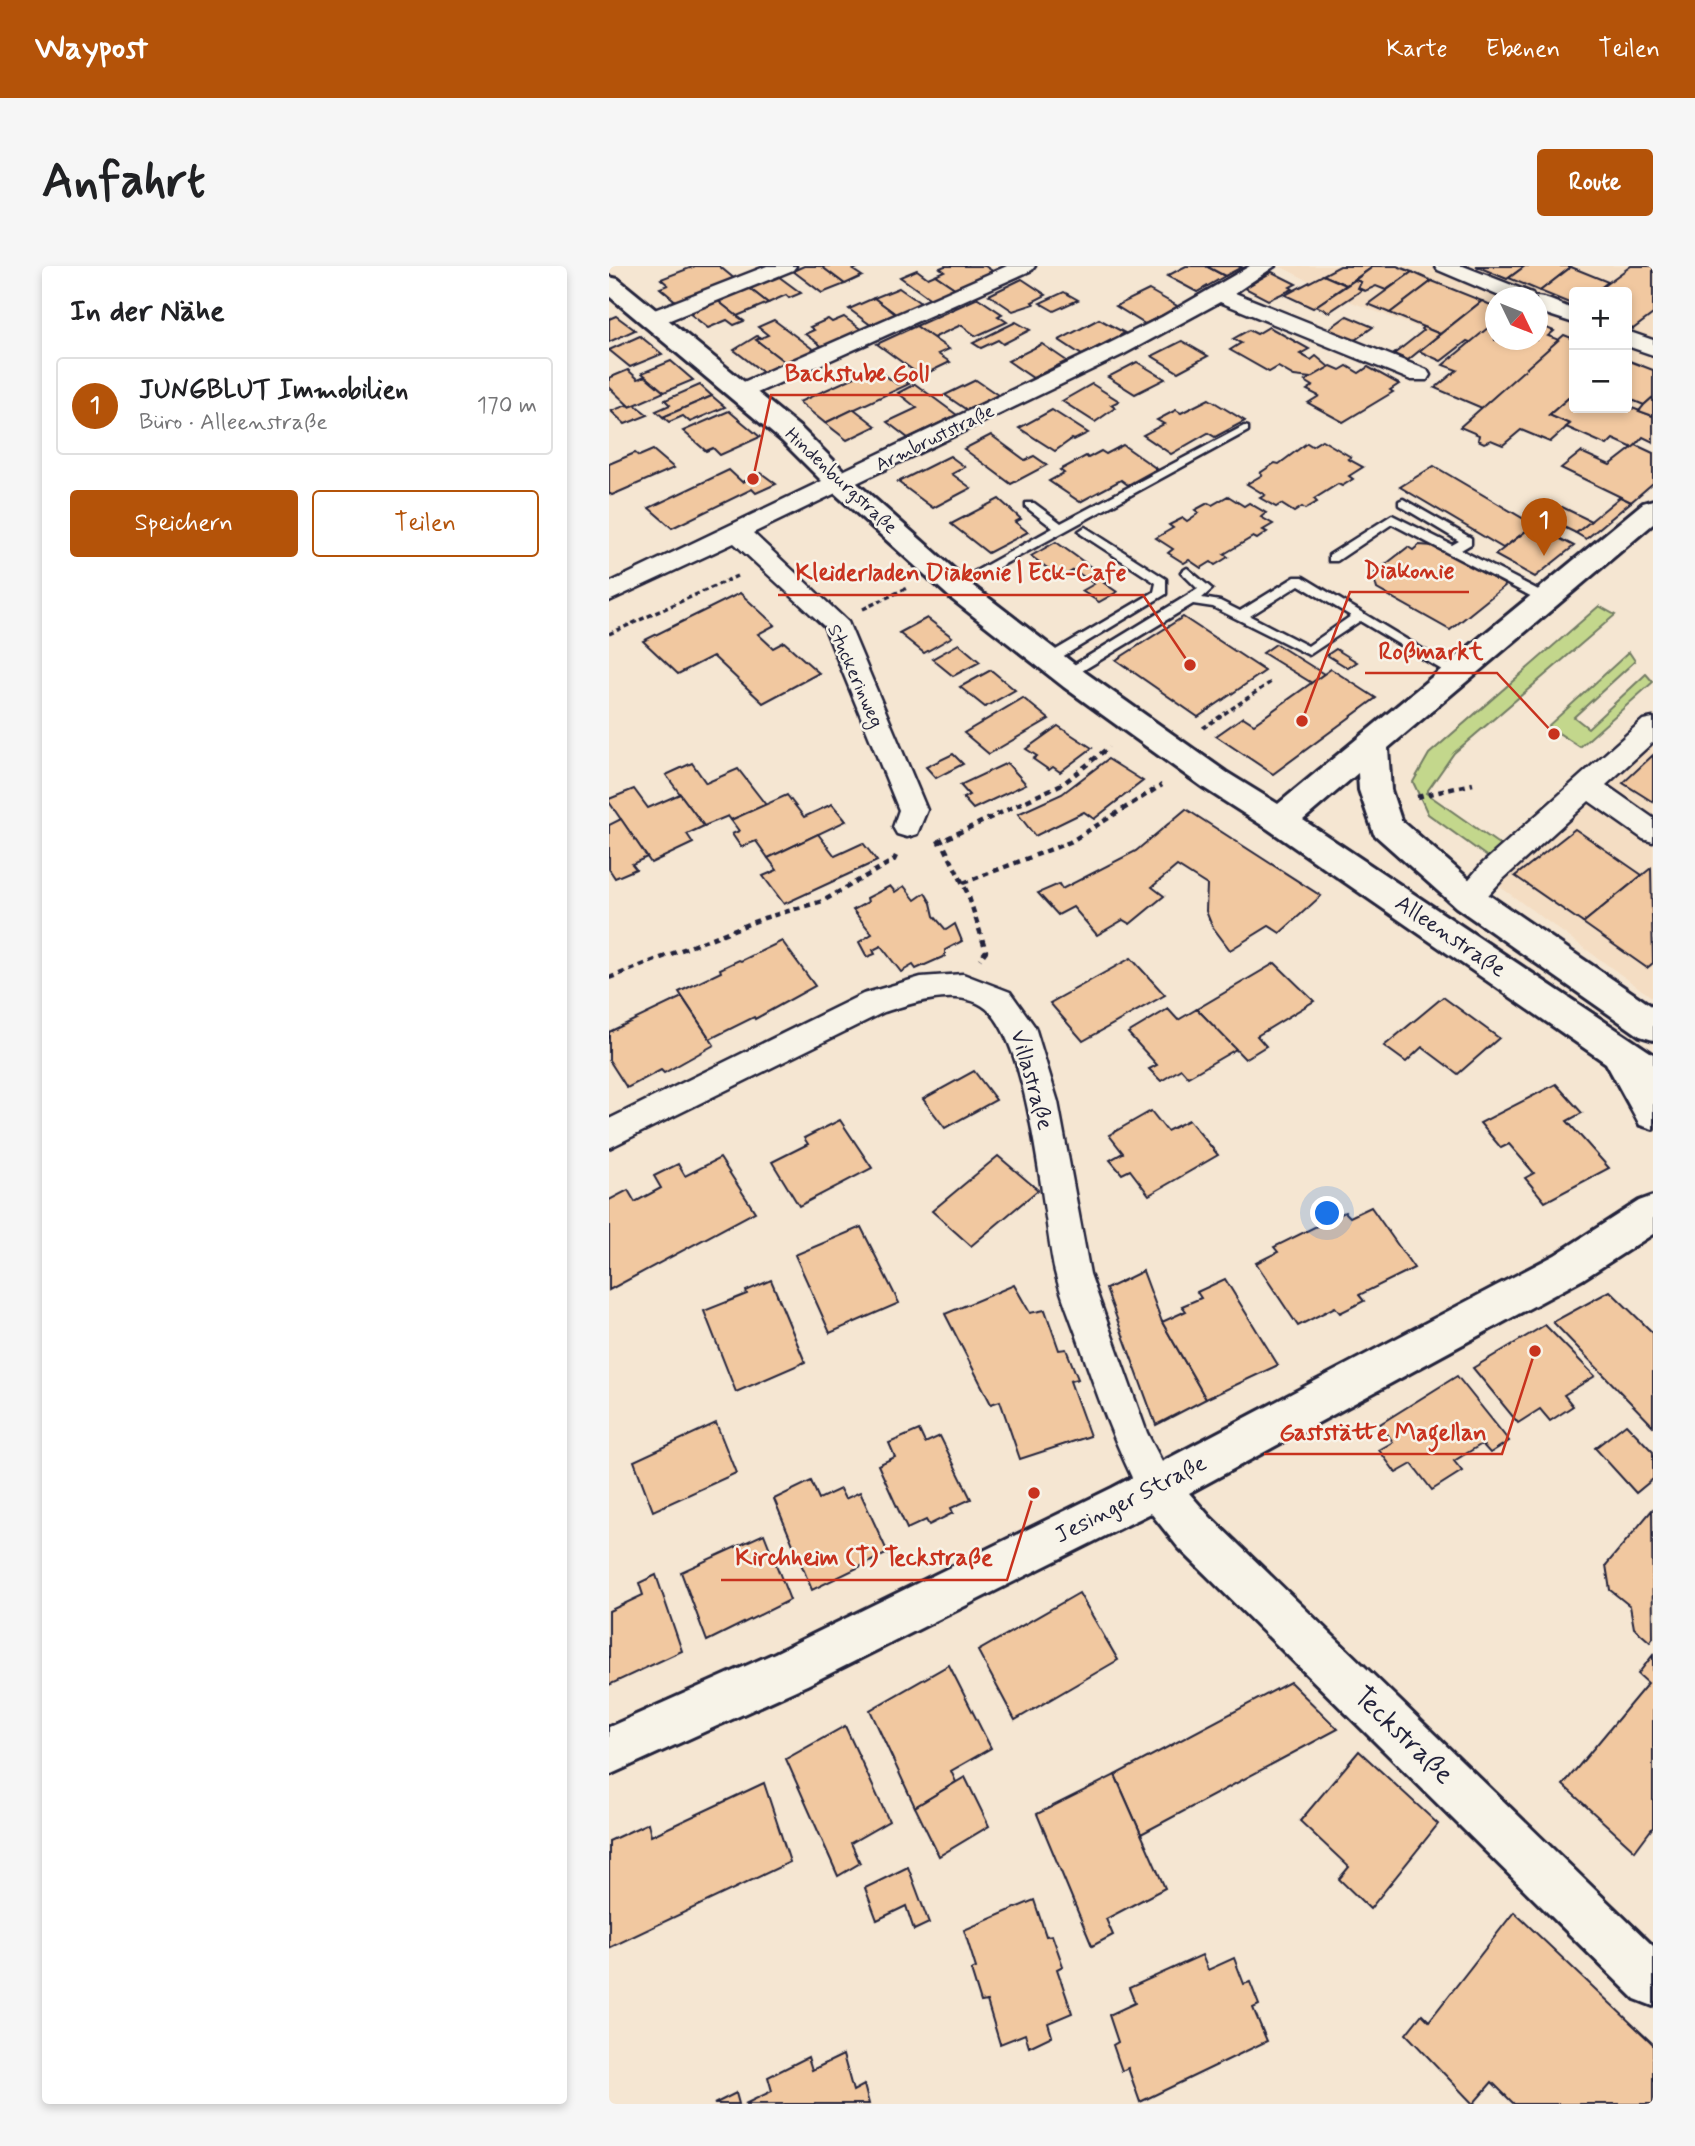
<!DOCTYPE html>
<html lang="de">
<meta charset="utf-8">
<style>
:root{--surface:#fff;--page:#f6f6f6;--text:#202124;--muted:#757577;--line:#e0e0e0;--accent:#b45309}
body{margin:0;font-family:Mynerve,sans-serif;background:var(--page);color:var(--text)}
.controls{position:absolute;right:21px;top:21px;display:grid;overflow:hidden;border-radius:7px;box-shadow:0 4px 10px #0003}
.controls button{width:63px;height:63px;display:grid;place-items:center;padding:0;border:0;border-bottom:2px solid var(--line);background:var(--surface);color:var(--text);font:35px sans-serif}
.compass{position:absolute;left:876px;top:21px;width:63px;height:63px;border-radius:50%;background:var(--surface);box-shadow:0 4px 10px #0003;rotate:133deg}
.you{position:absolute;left:719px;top:948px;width:24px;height:24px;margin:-18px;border:5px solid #fff;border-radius:50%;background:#1a73e8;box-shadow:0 0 0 10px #1a73e833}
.badge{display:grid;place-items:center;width:46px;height:46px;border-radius:50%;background:var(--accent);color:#fff;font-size:23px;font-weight:700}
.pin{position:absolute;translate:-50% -58px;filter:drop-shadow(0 2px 4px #0008)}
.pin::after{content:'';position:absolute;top:37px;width:24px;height:21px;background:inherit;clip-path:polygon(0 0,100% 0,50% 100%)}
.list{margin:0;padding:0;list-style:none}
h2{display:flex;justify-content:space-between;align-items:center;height:91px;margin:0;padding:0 28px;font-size:30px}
h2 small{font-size:23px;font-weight:400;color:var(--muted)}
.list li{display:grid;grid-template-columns:46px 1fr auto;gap:21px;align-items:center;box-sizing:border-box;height:98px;margin:0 14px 14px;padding:0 14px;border:2px solid var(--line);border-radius:7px}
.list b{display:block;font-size:26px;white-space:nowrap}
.list p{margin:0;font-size:23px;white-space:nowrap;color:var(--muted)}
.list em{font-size:23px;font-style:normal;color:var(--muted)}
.actions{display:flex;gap:14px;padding:21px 28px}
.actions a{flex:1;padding:16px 0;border:2px solid var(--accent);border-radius:7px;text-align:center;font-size:24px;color:var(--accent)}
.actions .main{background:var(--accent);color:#fff}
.map{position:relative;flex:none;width:1044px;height:1838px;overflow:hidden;border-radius:7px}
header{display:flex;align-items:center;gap:42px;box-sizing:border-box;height:98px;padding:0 35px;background:var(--accent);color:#fff}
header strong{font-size:33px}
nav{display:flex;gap:38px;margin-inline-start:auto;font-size:24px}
.intro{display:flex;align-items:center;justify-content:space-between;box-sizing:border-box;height:168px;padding:0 42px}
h1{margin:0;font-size:49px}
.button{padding:18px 32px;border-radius:7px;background:var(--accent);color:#fff;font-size:24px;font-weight:700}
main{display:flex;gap:42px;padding:0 42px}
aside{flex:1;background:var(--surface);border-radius:7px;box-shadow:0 4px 10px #0003}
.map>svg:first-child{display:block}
.built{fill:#f4ddc3;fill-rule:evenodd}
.green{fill:#c3d78c;stroke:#727c64;stroke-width:2}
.building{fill:#f1c8a0;stroke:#22223b;stroke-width:2}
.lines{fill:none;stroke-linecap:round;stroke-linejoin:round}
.lane-casing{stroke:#22223b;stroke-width:5}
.street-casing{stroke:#22223b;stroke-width:5}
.secondary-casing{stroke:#22223b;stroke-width:6}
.path-far1{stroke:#22223b;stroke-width:3.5;stroke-dasharray:5 3.5;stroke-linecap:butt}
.path{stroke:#22223b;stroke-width:4.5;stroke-dasharray:6 5;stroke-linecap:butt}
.lane{fill:#f7f3e8;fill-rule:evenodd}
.street{fill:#f7f3e8;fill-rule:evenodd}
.secondary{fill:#f7f3e8;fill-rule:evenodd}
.labels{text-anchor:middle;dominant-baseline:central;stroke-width:5;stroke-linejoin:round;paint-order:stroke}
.far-street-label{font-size:19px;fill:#22223b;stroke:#f7f3e8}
.street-label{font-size:23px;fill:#22223b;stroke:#f7f3e8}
.near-street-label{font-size:28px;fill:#22223b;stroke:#f7f3e8}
.leader{fill:none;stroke:#c8321e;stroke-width:2.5}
.callout-dot{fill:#c8321e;stroke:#f7f3e8;stroke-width:2.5}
.callout-label{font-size:24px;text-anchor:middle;font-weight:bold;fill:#c8321e;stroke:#f7f3e8;stroke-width:5;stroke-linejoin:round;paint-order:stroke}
</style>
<header>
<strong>Waypost</strong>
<nav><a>Karte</a><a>Ebenen</a><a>Teilen</a></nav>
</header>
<div class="intro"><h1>Anfahrt</h1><a class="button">Route</a></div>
<main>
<aside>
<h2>In der Nähe<small></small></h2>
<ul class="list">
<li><span class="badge">1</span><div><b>JUNGBLUT Immobilien</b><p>Büro · Alleenstraße</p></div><em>170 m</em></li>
</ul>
<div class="actions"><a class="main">Speichern</a><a>Teilen</a></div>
</aside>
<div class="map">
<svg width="1044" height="1838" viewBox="0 0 1044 1838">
<rect width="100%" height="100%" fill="#f5e6d2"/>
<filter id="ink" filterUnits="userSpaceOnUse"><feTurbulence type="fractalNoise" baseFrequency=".0143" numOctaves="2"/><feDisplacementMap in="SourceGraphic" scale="14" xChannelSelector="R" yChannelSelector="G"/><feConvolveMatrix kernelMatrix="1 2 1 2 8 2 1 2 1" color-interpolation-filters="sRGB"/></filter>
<g filter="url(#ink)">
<g class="built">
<path d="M670,0H1044V153L1018,142V26H965V122L740,35ZM886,32H928V74H886Z"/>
<polygon points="1044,474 1044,732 887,618"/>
</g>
<g class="green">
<polygon points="990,340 1006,349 845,487 817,527 894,581 880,592 819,548 804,516 820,488"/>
<polygon points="1020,386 1026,395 965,451 979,462 1037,408 1044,416 971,481 939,460"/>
</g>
<g class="building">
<polygon points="86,0 110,0 127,14 69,37 51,22 59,19 52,13"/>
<polygon points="195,0 212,0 236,18 213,27 184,5"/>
<polygon points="212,0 252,0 244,4 253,10 236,18"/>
<polygon points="336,0 376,0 385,6 347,23 326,9 335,5 331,2"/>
<polygon points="577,0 597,0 616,10 588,26 558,10"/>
<polygon points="597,0 631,0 633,1 616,10"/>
<polygon points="731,0 765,0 737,19 714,9"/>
<polygon points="765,0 788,0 803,6 777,24 767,20 756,25 749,22 752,16 746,14"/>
<polygon points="867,0 916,0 898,13"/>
<polygon points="916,0 960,0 962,1 931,25 900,12"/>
<polygon points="1022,0 1044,0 1044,48 1024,63 1018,60 1018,26 986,26"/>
<polygon points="962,1 999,16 986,26 965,26 965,39 931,25"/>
<polygon points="308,4 319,12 326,9 347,23 323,34 291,11"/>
<polygon points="663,6 687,18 681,21 684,23 659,34 636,22"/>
<polygon points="803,6 823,15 781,47 759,38"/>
<polygon points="714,9 737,19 704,42 676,29"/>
<polygon points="169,10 192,27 180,32 177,29 159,37 140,22"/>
<polygon points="413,13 437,29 423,36 425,38 404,45 380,29"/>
<polygon points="746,14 752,16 749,22 753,24 720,46 707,40"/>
<polygon points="823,15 873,35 831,68 781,47"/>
<polygon points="140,22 159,37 128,50 109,35"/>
<polygon points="290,22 313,38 288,49 265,32"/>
<polygon points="540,24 570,41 536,58 507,40"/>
<polygon points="455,26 469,34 445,45 431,37"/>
<polygon points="265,32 288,49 263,60 240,43"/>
<polygon points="369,32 393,48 389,50 398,56 367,70 352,59 324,72 307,60"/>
<polygon points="109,35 128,50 135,55 125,59 118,54 99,62 80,47"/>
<polygon points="873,35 886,41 886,56 863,77 858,75 832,95 810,85"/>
<polygon points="7,50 26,64 0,76 0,53"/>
<polygon points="738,50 764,61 743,76 717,65"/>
<polygon points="235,51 253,64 214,81 196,68 205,64 201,61 219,53 223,56"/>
<polygon points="490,53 516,67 473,89 450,74"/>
<polygon points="165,54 205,84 177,97 147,74 159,69 149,61"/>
<polygon points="407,56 421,64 394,78 389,74 372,82 364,77"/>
<polygon points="886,56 886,74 928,74 928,58 945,65 939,70 950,74 873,142 826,122 848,104 834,99"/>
<polygon points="307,60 340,83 329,88 341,96 312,110 268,78"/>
<polygon points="660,61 700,83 691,88 702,94 707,90 720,101 702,112 685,110 669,101 660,106 621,84 632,77 624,73 640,64 648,68"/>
<polygon points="814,61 831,68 799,94 785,88 814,65 812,63"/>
<polygon points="955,69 965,73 965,127 940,149 961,158 941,176 912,164 894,179 882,174 875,177 869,174 870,169 851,161"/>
<polygon points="31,70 53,88 21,101 0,84"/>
<polygon points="148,70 151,72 147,74 177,97 155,107 125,84"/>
<polygon points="573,75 599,90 569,106 543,90"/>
<polygon points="433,78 458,95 424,112 399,95"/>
<polygon points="1018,94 1044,104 1044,131 1035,139 1023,134 1018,139"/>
<polygon points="62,95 84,114 55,126 33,107"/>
<polygon points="528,96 556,113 526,128 499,111"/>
<polygon points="722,100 731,104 738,100 750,107 759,101 790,118 781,124 784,126 734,156 699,137 710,130 698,124 704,120 696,115"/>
<polygon points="266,102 288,118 295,115 300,118 216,157 190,136"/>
<polygon points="19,104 29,113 36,110 55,126 21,141 0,121 0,112"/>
<polygon points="367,114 389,129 358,144 336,129"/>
<polygon points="306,118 348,149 299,172 278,156 308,142 289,127"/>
<polygon points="483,118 510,135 502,139 506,142 486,156 453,135"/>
<polygon points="91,119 103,130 54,151 47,145 61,139 56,134"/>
<polygon points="965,127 965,142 1018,140 1044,150 1044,176 1034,171 1024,182 1004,173 998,179 957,161 961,158 940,149"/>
<polygon points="103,130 116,141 81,156 74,150 60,156 54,151"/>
<polygon points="1044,131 1044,150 1030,145 1035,139"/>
<polygon points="600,133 636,155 606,171 599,167 562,188 534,169 555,158 548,154 567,144 572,147"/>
<polygon points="18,139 21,141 26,139 39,149 16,158 2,145"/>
<polygon points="245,143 267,160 238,174 216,157"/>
<polygon points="443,144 479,167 465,174 463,173 446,185 410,162"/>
<polygon points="120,145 151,171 111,189 104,182 97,185 74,165"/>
<polygon points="382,169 416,194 425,190 438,199 402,218 355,183"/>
<polygon points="713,174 742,191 739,193 754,201 740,210 744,213 733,220 729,218 705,233 708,236 696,243 693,241 685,246 672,238 667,241 651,232 656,229 638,218 653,209 651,207 666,197 670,198 698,177 703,180"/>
<polygon points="514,179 548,203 519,219 512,214 471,236 440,215 455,207 451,204 477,190 479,192 492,185 497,188"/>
<polygon points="1027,179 1044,187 1044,217 1022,236 952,202 972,186 1001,199"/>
<polygon points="44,184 65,202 3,229 0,227 0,198 26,187 30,190"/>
<polygon points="341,190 356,201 343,208 362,222 324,242 289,216"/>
<polygon points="825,200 925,259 894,282 791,221"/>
<polygon points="120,204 133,216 152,207 167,218 147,227 143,223 63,262 40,242"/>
<polygon points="619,230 635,240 640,237 657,247 652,251 664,258 654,264 658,266 648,273 644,271 615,288 619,291 606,299 602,296 592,302 580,294 575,297 559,287 564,283 547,272 564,262 560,259 574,252 578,255 590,247 586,244 599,237 603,239"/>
<polygon points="1011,231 1022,236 977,273 967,267"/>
<polygon points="390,233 412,253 406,256 419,266 379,287 342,258"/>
<polygon points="953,241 982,255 967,267 938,253"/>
<polygon points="925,259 965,280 926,311 886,289"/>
<polygon points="447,276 500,314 495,317 508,326 490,336 473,325 485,318 465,304 452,312 422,290"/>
<polygon points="810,279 825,280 897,319 841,364 768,323 766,316 759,312 799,281 804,284"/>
<polygon points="131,327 166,359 149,368 164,382 175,376 210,407 154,437 104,390 69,408 34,375"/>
<polygon points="574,351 656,405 589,451 507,394"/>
<polygon points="318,352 343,371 315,387 290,367"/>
<polygon points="350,378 371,396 344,410 323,393"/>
<polygon points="667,378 715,408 703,417 654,387"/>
<polygon points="727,383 748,396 739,402 718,389"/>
<polygon points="722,403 767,432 664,508 607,470 634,451 645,458"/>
<polygon points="382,404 406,424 376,441 351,421"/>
<polygon points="414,432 440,453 380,488 355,467"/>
<polygon points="449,460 483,482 451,506 444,501 440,504 424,493 428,490 417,483"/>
<polygon points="344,488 354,498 327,512 317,501"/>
<polygon points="1044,489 1044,536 1014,517"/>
<polygon points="499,493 534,515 485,553 475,546 426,570 409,548 453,528"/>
<polygon points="83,497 97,517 129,503 157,539 122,554 119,550 95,560 57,509"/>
<polygon points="398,497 417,518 364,543 354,532 360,529 351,519"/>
<polygon points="25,523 39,542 71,528 95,560 78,568 84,577 42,597 0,536 0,533"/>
<polygon points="178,529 195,551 223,538 237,555 159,592 147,575 132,581 123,568 130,565 122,554"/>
<polygon points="577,543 712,630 671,667 660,660 621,684 603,660 597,645 598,619 568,600 543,621 555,630 521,658 514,654 488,669 464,641 449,649 429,627 450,618 453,623 527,585"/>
<polygon points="12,553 38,591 23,598 27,603 6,612 0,603 0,559"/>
<polygon points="966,563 1033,609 974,657 906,610"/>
<polygon points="209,568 226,590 254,577 268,595 175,638 154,610 168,604 159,592"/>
<polygon points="1042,602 1044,697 1038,702 974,657"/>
<polygon points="281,620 286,626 295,620 306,634 316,627 322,637 325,650 337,664 346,658 353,675 336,684 336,690 307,703 304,699 292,706 272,680 264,684 266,688 258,691 250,676 263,668 244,644 259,636 258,632"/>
<polygon points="173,675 206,720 146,753 145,751 101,773 70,726 112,706 111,703 130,694 132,695"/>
<polygon points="522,692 556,729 474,775 441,737"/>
<polygon points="666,697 705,735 648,770 657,780 636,793 588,743"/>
<polygon points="73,731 105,779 55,807 52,804 18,822 0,794 0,766"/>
<polygon points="834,731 890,772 849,808 813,781 797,796 775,780"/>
<polygon points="559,743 569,754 588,743 627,783 579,811 572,803 552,815 540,803 548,799 519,767"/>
<polygon points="365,805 387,834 336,862 314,833"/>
<polygon points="947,818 973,847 958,855 1000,902 936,936 916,912 925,907 900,878 892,882 871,857"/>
<polygon points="542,845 558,865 580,854 609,889 540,929 521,904 513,908 501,894 514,887 500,869"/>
<polygon points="231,854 263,902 190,940 163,896 199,878 195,872"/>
<polygon points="389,890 429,924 362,980 323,945"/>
<polygon points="111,892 146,946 0,1024 0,934 19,924 26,936 52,922 45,910 69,898 76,910"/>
<polygon points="762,941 805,1002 750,1029 755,1035 731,1047 726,1041 689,1060 647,997 669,986 665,981 736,946 741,951"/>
<polygon points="252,961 290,1037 221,1067 186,989"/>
<polygon points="534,1005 553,1056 597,1133 547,1159 497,1023"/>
<polygon points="616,1013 669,1099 597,1133 553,1056 577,1045 573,1040 592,1032 588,1026"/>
<polygon points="162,1014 196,1096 127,1126 95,1045 138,1028 137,1025"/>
<polygon points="405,1019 421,1047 436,1044 450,1084 457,1083 469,1113 461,1115 481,1170 411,1193 391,1135 382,1138 336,1048"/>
<polygon points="1001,1025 1044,1067 1044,1160 944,1056"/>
<polygon points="936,1059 986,1110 955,1129 964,1140 941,1155 931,1143 909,1157 864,1102"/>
<polygon points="848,1110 900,1175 881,1187 873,1178 845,1195 853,1205 823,1224 803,1198 787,1207 770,1184 784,1176 771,1158"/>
<polygon points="107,1157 127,1207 44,1245 25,1195"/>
<polygon points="1017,1158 1044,1186 1044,1213 1027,1227 986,1182"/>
<polygon points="310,1164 316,1177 331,1170 362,1233 342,1242 344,1247 320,1259 317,1254 298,1263 269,1199 286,1191 280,1177"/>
<polygon points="202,1215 210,1233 231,1223 236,1233 251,1226 279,1287 203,1324 165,1233"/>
<polygon points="1043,1244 1044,1372 1041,1376 1025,1362 1021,1340 1001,1324 997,1299"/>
<polygon points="155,1268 181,1334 98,1375 72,1306"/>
<polygon points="47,1309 73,1385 0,1419 0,1345 34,1329 30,1317"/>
<polygon points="470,1327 509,1394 406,1454 369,1385"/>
<polygon points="1044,1389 1044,1561 1026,1585 954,1519 1039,1417 1029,1408"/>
<polygon points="340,1399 382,1482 342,1505 347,1516 306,1541 261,1444"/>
<polygon points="681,1416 729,1463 532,1568 506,1509"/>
<polygon points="236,1460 280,1555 242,1577 251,1597 229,1610 177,1493"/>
<polygon points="750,1485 829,1558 761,1643 730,1613 740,1601 691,1555"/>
<polygon points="506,1509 556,1622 497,1653 504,1669 483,1680 428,1548"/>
<polygon points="356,1511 380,1560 330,1590 306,1541"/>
<polygon points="155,1517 181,1596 0,1682 0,1575 39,1557 42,1570"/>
<polygon points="299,1601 320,1657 305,1664 297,1640 268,1654 256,1622"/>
<polygon points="425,1634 437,1670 443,1669 454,1700 448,1703 463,1747 439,1757 443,1770 420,1781 416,1768 391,1778 378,1735 372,1736 362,1704 367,1702 355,1664"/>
<polygon points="905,1646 1044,1778 1044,1838 905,1838 883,1816 864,1838 797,1768 813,1748 820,1755"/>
<polygon points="593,1689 599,1704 625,1692 635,1718 641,1716 650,1739 644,1742 658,1775 531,1836 519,1802 513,1805 504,1779 509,1776 500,1749 526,1737 520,1722"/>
<polygon points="234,1789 244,1825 255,1819 260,1838 136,1838 163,1825 159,1811 199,1791 203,1804"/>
<polygon points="127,1827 130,1838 105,1838"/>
</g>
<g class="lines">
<g class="lane-casing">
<g id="lane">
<polygon points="635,160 639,161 639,165 350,323 346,324 340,320 444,262 417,241 417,237 425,237 452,257"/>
<polygon points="794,233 862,272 862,278 852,284 941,330 941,336 933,336 783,258 728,295 720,295 720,289 783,249 843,279 850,275 790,239 790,235"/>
<polygon points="476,261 557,313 557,328 443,397 435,397 435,391 545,326 547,317 472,268 470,265"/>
<path d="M578,302L603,323L593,332L611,335L631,345L686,311H694L853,407L847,411L843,410L751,355L700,389L604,341L584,338L463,411H455V405L589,323L572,306ZM690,319L742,350L699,380L641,350Z"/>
</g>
</g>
<g class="street-casing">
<g id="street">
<polygon points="158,0 187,0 184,4 51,58 35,58 32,53 35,48"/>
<polygon points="398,0 426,0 423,4 139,131 123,131 120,126 123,121"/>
<polygon points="641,0 666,0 626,27 818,104 821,109 818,114 802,114 611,36 515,88 144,267 239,356 318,544 308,568 298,571 288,568 284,561 290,544 215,360 125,277 0,335 0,317 499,78 553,51"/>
<path d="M826,0H854L923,27L925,31C939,31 953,39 965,44V57L928,45V32H895L829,4Z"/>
<polygon points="1018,65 1044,74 1044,89 1018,80"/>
<polygon points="1044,452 1044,476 997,519 1044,552 1044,576 1034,573 980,535 893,614 869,640 859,643 849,640 844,632 873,598 1034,454"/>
<path d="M354,708L401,726L426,761L449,836L481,1008L538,1167L566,1221L560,1234L547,1239L534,1234C507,1181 489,1132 470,1076C462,1053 452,1030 446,1006C433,944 422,789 381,746C355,719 304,737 275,746L0,882V853L254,728L312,711Z"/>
</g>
</g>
<g class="secondary-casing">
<g id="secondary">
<polygon points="0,11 9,13 193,163 241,211 364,320 477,407 617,506 669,538 1034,237 1044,234 1044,258 779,482 782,524 792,554 871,623 1044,741 1044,774 1031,770 847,641 765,568 750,524 749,507 694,554 1044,788 1044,863 1031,859 997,797 659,563 595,522 455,421 344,334 221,223 173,175 0,30"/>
<polygon points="1044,930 1044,968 974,1013 580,1227 601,1251 1044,1680 1044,1740 1026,1733 569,1281 542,1247 198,1419 0,1509 0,1461 166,1387 503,1222 946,989 1030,935"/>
</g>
</g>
<g class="path-far1">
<polyline points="254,343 300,321"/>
<polyline points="0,368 128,310"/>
<polyline points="594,462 662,416"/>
</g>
<g class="path">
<polyline points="808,531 864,518"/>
<polyline points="331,572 359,628 377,685 371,693"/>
<polyline points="328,577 455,517 500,481"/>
<polyline points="354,617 461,576 553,519"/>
<polyline points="0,712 155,652 214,635 285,594 287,590"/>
</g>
<use href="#lane" class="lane"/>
<use href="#street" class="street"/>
<use href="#secondary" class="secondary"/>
</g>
</g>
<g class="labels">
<g class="far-street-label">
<text transform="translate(326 172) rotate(-26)">Armbruststraße</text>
<text transform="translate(232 215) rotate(43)">Hindenburgstraße</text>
<text transform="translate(246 410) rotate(66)">Stuckerinweg</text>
</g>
<g class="street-label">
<text transform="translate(841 671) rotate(34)">Alleenstraße</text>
<text transform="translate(422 814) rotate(74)">Villastraße</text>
<text transform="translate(522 1234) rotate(-27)">Jesinger Straße</text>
</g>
<g class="near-street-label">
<text transform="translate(794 1470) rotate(44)">Teckstraße</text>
</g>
</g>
<path class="leader" d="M144 213L162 129H334M693 455L741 326H860M581 399L534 329H169M945 468L888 407H756M926 1085L893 1188H655M425 1227L398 1314H112"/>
<g class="callout-dot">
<circle cx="144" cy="213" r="7"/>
<circle cx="693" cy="455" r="7"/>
<circle cx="581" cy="399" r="7"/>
<circle cx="945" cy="468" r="7"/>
<circle cx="926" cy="1085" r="7"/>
<circle cx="425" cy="1227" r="7"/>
</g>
<g class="callout-label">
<text x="248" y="115">Backstube Goll</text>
<text x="800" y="312">Diakonie</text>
<text x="352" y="314">Kleiderladen Diakonie | Eck-Cafe</text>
<text x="822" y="393">Roßmarkt</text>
<text x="774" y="1174">Gaststätte Magellan</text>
<text x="255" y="1299">Kirchheim (T) Teckstraße</text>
</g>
</svg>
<div class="controls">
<button>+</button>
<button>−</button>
</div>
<svg class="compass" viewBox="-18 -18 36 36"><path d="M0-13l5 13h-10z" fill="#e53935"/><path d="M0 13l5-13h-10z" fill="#757577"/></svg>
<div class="you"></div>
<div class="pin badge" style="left:935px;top:290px">1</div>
</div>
</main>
